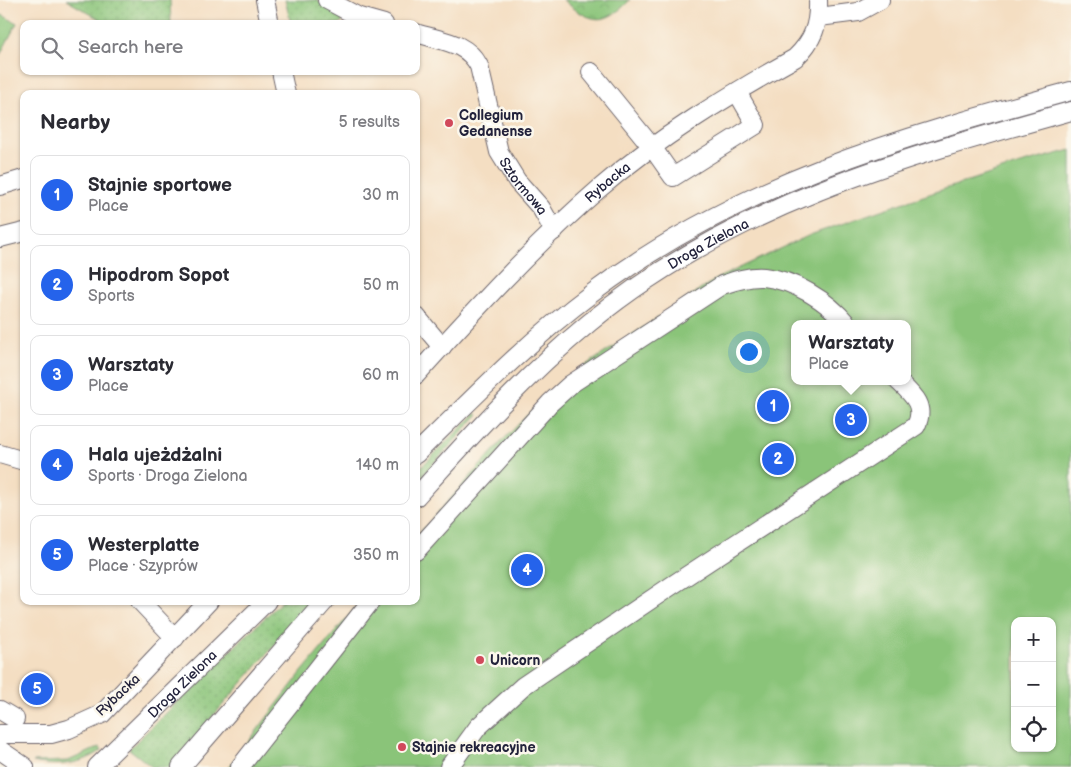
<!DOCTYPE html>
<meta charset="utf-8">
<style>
:root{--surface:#fff;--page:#f7f7f7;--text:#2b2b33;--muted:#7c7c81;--line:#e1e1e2;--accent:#2563eb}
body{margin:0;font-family:"Balsamiq Sans",sans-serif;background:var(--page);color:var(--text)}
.controls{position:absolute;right:15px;bottom:15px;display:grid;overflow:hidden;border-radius:10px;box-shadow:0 1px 4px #0004}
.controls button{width:45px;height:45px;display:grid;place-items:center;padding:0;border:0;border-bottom:1px solid var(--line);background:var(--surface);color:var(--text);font:25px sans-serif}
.you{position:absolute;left:748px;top:351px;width:18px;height:18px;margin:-12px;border:4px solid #fff;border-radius:50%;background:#1a73e8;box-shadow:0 0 0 8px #1a73e833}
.badge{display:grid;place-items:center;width:32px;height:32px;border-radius:50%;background:var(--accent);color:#fff;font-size:16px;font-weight:700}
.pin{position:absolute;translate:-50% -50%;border:2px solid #fff;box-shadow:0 1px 5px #0006}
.popup{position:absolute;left:791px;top:320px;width:120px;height:65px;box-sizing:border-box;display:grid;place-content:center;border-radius:10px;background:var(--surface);filter:drop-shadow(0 1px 4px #0005);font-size:16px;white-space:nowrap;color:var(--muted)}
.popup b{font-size:19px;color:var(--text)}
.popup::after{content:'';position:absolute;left:50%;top:100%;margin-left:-10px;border:10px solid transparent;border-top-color:var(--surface)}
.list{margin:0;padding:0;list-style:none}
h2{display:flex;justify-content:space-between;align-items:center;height:65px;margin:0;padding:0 20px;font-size:21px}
h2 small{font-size:16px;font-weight:400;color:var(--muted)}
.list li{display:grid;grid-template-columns:32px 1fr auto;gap:15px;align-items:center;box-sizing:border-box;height:80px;margin:0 10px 10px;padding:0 10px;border:1px solid var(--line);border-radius:10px}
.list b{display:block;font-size:19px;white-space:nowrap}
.list p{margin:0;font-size:16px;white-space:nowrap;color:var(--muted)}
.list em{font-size:16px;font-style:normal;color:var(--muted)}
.icon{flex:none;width:28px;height:28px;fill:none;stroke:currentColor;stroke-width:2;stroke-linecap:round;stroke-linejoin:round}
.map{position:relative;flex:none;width:1071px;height:767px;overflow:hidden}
.search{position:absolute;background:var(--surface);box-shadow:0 1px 4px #0004;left:20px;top:20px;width:400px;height:55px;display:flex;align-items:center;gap:12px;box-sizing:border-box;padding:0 18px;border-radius:10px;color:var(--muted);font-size:19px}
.panel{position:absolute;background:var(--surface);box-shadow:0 1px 4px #0004;left:20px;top:90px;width:400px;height:515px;border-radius:10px}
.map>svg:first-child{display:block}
.grass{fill:url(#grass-dots);stroke:#56735a}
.park{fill:url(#park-crowns);stroke:#56735a}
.garden{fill:#8ac479;stroke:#56735a;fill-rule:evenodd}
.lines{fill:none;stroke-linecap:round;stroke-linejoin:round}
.minor-casing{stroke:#6c646a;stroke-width:20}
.minor{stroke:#fff;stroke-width:18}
.poi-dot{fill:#d1495b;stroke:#fbf7ec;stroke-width:2}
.labels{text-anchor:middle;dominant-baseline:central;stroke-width:5;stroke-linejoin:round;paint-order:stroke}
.poi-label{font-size:14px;font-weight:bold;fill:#22223b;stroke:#fbf7ec;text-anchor:start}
.street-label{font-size:14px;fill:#22223b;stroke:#fbf7ec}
</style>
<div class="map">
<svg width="1071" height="767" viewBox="0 0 1071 767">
<defs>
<pattern id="grass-dots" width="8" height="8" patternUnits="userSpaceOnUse" patternTransform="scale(1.25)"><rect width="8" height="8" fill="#8ac479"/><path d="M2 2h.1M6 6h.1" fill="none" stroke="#77a86a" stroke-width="1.8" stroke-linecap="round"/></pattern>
<pattern id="park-crowns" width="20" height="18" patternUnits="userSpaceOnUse" patternTransform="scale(1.25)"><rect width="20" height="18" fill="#8ac479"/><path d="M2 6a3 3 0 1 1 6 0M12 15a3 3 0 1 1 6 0" fill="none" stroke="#77a86a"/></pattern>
</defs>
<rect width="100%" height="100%" fill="#fbf7ec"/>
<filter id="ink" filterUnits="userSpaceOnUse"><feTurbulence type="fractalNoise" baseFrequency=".02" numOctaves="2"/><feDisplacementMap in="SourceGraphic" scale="10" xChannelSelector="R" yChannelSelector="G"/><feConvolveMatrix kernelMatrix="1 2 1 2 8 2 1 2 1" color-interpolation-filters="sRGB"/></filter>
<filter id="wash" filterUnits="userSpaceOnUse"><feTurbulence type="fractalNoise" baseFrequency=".0096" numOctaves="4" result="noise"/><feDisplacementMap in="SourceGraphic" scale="20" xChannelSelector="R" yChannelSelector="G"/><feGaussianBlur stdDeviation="1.12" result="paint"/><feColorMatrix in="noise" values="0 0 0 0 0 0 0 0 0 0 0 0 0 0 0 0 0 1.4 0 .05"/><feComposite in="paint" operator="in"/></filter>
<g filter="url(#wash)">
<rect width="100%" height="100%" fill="#f4dec2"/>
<g class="grass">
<polygon points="66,0 170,0 171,24 108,24"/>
<polygon points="285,0 316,0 346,18 339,24 291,24"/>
<polygon points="476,413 478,415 416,483 416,472"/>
<polygon points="282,601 313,601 169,767 152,767 129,749"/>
</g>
<path class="park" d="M563,0H630C604,27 591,23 563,0Z"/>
<g class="garden">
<polygon points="0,14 17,23 0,55"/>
<path d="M1071,150V767H229L301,673L361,601H416V537L504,439L559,383L718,278L810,235L881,210L1020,164ZM795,324H907V381H795ZM1015,621H1052V748H1015Z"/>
<path d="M100,747L102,750C83,765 55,767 33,762L68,761Z"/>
</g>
</g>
<g filter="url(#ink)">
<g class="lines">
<g class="minor-casing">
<g id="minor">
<polyline points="265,0 270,24"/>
<polyline points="327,0 359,17 384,24"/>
<polyline points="819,17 858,12 880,0"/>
<path id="s1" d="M416,33C441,41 467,42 479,66L499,152L517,181L541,208L554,231"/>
<polyline points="281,71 286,94"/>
<polyline points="591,72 652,147 673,177 756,125 737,92"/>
<polyline points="0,186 23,179"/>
<polyline points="0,238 24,232"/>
<polyline points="416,316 442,347"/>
<path id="s2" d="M416,375C474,311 534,245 600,188C658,138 727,96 795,58C813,41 819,25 818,0"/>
<polyline points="0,454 24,461"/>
<path d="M416,454C472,399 528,341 591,294C736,184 898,138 1071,91"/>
<path id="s3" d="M416,497C471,436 525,376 589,323C731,206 898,159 1071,111"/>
<path d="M416,551L550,403L571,384L722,285C736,280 749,276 764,277C794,280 828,301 847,324"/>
<polyline points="140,601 175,638"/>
<polyline points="0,710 15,719"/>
<polyline points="0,734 51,734 69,729 102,714 209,601"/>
<polyline points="0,750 25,767"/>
<path id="s4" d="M97,767L267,601"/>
<polyline points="181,767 325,601"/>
<polyline points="240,767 371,601"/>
<path d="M449,767L478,727L523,686L671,586L916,426C926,406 913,395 898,381"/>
</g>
</g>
<use href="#minor" class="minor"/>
</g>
</g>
<g class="poi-dot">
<circle cx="449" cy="123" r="5"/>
<circle cx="480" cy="660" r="5"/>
<circle cx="402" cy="747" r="5"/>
</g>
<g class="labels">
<g class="poi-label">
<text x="459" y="115">Collegium<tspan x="459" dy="16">Gedanense</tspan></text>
<text x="490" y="660">Unicorn</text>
<text x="412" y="747">Stajnie rekreacyjne</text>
</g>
<g class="street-label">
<text stroke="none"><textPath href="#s2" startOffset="272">Rybacka</textPath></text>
<text stroke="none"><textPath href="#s1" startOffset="204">Sztormowa</textPath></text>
<text stroke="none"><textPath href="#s3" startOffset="389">Droga Zielona</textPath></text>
<text stroke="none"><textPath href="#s4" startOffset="119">Droga Zielona</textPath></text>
<text transform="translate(118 695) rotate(-43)">Rybacka</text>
</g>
</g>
</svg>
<div class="controls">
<button>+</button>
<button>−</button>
<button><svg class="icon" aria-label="locate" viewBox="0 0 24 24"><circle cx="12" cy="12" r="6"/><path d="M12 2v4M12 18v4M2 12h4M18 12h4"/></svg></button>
</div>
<div class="you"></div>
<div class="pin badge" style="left:773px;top:406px">1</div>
<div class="pin badge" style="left:778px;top:459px">2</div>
<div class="pin badge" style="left:851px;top:420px">3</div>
<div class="popup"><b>Warsztaty</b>Place</div>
<div class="pin badge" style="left:527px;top:570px">4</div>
<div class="pin badge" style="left:37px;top:689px">5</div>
<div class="search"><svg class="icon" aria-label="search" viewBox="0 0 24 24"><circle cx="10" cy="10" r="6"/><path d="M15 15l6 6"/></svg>Search here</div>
<section class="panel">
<h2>Nearby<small>5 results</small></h2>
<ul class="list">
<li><span class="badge">1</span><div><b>Stajnie sportowe</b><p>Place</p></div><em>30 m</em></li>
<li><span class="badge">2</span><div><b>Hipodrom Sopot</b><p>Sports</p></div><em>50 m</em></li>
<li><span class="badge">3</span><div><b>Warsztaty</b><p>Place</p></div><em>60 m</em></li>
<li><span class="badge">4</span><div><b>Hala ujeżdżalni</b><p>Sports · Droga Zielona</p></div><em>140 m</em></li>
<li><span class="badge">5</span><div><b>Westerplatte</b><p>Place · Szyprów</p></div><em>350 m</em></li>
</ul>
</section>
</div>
